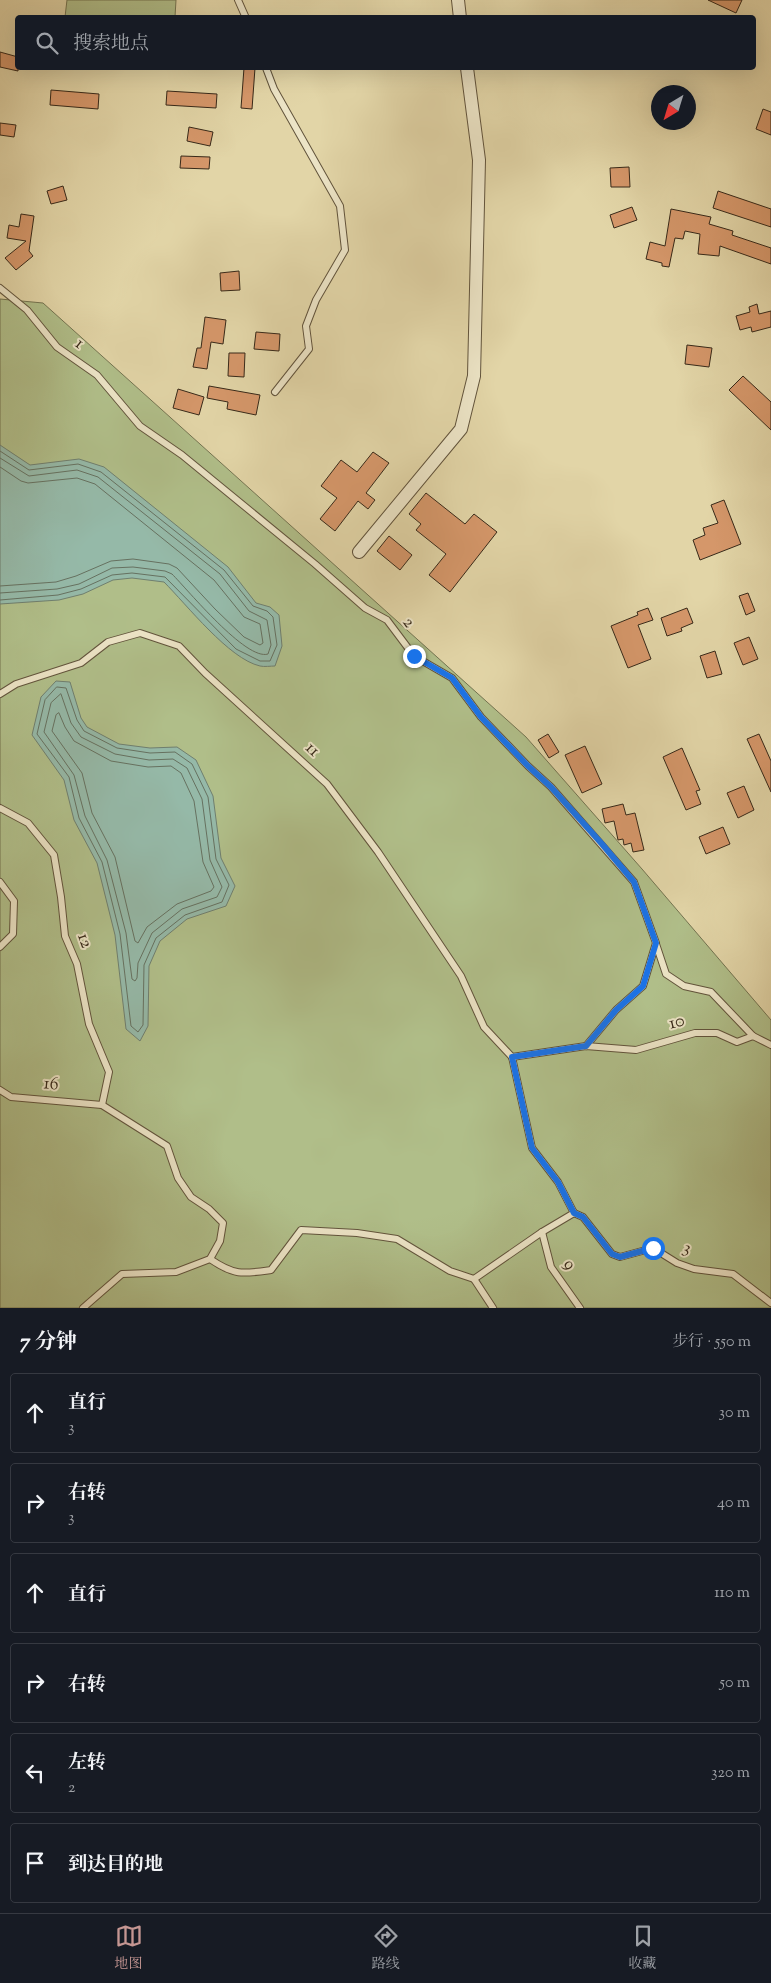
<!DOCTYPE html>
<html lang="zh">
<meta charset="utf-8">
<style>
:root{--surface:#171b24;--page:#242831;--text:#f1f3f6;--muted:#9ea1a6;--line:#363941;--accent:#c59692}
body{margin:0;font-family:"Sorts Mill Goudy","Noto Serif SC",serif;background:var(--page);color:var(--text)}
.compass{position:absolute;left:651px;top:85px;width:45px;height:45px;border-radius:50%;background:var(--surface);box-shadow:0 5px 20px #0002;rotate:218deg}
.stop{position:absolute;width:15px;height:15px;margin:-11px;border:4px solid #1a73e8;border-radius:50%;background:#fff}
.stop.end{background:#1a73e8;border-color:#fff;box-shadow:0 1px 5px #0008}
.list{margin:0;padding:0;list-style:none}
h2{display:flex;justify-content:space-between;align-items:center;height:65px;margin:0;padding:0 20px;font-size:21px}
h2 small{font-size:16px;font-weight:400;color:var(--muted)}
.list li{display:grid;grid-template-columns:32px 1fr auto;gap:15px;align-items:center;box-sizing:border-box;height:80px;margin:0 10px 10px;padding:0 10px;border:1px solid var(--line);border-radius:5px}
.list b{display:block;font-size:19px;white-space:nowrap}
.list p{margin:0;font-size:16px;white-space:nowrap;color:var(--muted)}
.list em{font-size:16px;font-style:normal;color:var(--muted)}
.icon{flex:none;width:28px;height:28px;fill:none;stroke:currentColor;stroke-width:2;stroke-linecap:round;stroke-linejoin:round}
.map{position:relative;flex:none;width:771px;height:1308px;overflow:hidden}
.search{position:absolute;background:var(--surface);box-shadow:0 5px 20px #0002;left:15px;right:15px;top:15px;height:55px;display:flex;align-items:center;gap:12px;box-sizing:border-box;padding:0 18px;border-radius:5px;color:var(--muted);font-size:19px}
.sheet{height:605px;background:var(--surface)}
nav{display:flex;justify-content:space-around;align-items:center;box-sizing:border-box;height:70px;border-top:1px solid var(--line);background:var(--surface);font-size:14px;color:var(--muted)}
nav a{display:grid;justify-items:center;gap:2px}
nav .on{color:var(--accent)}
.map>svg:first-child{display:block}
.green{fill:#b0be89;stroke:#747451}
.water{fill:#95b9a8;stroke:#6f7f6f}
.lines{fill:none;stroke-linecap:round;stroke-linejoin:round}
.shore{stroke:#667160;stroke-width:1}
.building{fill:#d5976a;stroke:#372919}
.service-casing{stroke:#62543c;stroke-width:8}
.minor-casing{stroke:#62543c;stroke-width:14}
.service{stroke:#ece4c6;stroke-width:6}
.minor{stroke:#ece4c6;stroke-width:12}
.route{stroke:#1a73e8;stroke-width:6}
.labels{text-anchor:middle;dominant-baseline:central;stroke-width:4;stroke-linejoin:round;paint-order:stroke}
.street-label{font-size:18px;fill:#372919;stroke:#ece4c6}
</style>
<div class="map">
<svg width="771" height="1308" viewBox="0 0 771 1308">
<rect width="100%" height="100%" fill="#e2d5a7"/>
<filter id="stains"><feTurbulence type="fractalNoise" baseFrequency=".004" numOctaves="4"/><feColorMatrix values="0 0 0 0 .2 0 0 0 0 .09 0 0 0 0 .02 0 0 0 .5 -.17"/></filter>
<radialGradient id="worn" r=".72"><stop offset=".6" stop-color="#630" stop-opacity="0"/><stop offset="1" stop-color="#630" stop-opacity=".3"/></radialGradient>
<g class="green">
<polygon points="67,0 176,0 175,17 65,17"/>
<polygon points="0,299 43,303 526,737 642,869 771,1020 771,1308 0,1308"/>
</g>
<g class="water">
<path d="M0,445L30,465L79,459L104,467L228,567L256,603L270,607L279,615L282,646L275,666C271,666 264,667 260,666C229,659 187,605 164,582L132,578L113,580L83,594L59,600L0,604Z"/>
<polygon points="56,681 70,682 81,718 87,727 119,744 150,748 177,747 196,760 213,796 221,858 235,886 226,906 187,919 160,941 149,966 148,1026 140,1041 126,1029 115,935 97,863 74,820 64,780 32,735 41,697"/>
</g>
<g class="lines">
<g class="shore">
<polyline points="0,451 29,470 78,464 101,472 224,570 253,606 267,611 273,617 277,645 270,661 260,661 236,649 165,577 132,573 112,575 81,589 58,595 0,600"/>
<path d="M0,458L29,476L77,470L98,477L220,574L249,611L267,620L271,645L268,654C246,661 188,590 172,574L165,571L133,567L112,568L79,584L57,589L0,593"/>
<polyline points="0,467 21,481 28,483 77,478 95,484 214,580 244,617 260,624 263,643 260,645 244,637 215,609 177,568 169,564 133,559 111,561 76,576 56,582 0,586"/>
<polygon points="57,687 66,688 77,720 84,731 117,748 150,753 175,752 192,764 208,797 216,859 229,885 222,902 185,915 156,938 144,965 143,1025 138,1032 131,1026 120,934 102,862 79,818 69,777 37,734 45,700"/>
<polygon points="61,694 71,723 81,737 115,754 149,760 173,759 187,768 202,799 210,860 222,887 217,897 182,909 152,933 138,963 137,978 135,981 132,979 126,933 107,860 85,816 74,775 44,732 51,703"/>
<polygon points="59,713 65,727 74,741 111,761 148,767 171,766 181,773 194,801 203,862 214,887 211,891 177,904 147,927 138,943 135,941 115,857 92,813 82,773 52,731 56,715"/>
</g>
</g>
<g class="building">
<polygon points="708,0 742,0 736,13"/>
<polygon points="0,52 18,57 18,71 0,67"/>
<polygon points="244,68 255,68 252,109 241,108"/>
<polygon points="51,90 99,94 98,109 50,105"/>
<polygon points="167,91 217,94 216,108 166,105"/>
<polygon points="763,109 771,112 771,135 756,129"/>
<polygon points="0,123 16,125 14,137 0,135"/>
<polygon points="189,127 213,132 210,146 187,141"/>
<polygon points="181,156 210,157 209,169 180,168"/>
<polygon points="629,167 630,187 611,187 610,168"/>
<polygon points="63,186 67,200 51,204 47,191"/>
<polygon points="718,191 771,209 771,227 713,208"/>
<polygon points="632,207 637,220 614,228 610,215"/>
<polygon points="671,209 711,217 709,224 733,231 732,235 771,248 771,264 720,246 719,256 698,254 700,234 685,231 683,239 675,238 669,267 662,266 662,263 646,259 650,242 665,246"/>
<polygon points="21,214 34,216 29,251 33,256 16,270 5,258 26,241 7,238 9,225 19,227"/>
<polygon points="239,271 240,290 221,291 220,273"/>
<polygon points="757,304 759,314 771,311 771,327 752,332 751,327 740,330 736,316 750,312 749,307"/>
<polygon points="205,317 226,320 223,344 211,342 207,369 193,367 197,348 201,348"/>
<polygon points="256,332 280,334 279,351 254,349"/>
<polygon points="687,345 712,348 709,367 685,364"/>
<polygon points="229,353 245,353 244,377 228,376"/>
<polygon points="743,376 771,402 771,430 729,390"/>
<polygon points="209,386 260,395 256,415 227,409 228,402 207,398"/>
<polygon points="178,389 204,397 199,415 173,408"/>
<polygon points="373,452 389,463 366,493 375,500 368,509 358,501 335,531 320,519 337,498 321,486 341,460 357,472"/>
<polygon points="426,493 465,524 474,514 497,532 450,592 429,575 446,554 416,530 421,524 409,514"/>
<polygon points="724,500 741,544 700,560 693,540 705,535 703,528 718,523 711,505"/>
<polygon points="389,536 412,555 400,570 377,551"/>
<polygon points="748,593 755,611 746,615 739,596"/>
<polygon points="648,608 653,620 638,625 651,659 628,668 611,626 638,615 637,612"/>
<polygon points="687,608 693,623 681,628 682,631 667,636 661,618"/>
<polygon points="749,637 758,659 743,665 734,643"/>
<polygon points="715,651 722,674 707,678 700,656"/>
<polygon points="548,734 559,752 549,758 538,740"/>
<polygon points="759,734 771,761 771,792 747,739"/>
<polygon points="585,746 602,784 582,793 565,755"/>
<polygon points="682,748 700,790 696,791 701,804 686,810 663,757"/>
<polygon points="744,786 754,810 738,818 727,793"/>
<polygon points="623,804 626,815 635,813 644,850 633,852 631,843 624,845 623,839 618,840 614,821 605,823 602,809"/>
<polygon points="723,827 730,844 706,854 699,837"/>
</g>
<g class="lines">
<g class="service-casing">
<g id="service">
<polyline points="238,0 246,18"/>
<polyline points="266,68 274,89 340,206 345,250 316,300 306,326 309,349 275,392"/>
<polyline points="0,288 27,310 57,347 97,375 140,426 182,455 315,564 365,608 387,620 414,656 452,678 481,717 528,766 551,787 634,882 656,943 643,986 616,1010 586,1046"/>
<polyline points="0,694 16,684 81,663 108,642 140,633 179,646 205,673 327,784 378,852 461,976 484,1027 512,1057"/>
<polyline points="0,808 28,823 54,855 61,897 65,936 77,964 89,1024 109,1072 102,1105"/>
<polyline points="0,882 14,901 13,934 0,947"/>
<polyline points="656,944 666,974 684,986 711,992 753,1036"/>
<polyline points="512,1057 586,1046 636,1050 695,1033 717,1033 737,1042 753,1036 771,1045"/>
<polyline points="512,1057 532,1148 558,1182 574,1213"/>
<polyline points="0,1090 11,1097 102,1105 167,1146 178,1178 191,1197 209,1209 223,1223 220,1241 210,1259 176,1272 122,1274 83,1308"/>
<polyline points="574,1213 583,1217 612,1254 620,1257 653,1248 677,1263 694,1269 733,1274 771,1303"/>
<polyline points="542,1232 551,1267 580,1308"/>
<path d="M210,1259C235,1276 243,1274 271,1270L301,1230L357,1233L397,1239L450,1271L474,1279"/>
<polyline points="474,1279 542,1232 574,1213"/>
<polyline points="474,1279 493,1308"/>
</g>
</g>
<g class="minor-casing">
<g id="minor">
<polyline points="458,0 460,18"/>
<polyline points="359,552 461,429 474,376 479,160 467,68"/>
</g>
</g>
<use href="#service" class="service"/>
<use href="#minor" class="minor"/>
</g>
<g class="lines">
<polyline class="route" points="414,656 452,678 481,717 528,766 551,787 602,844 634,882 656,943 643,986 616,1010 586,1046 512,1057 532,1148 558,1182 574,1213 583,1217 612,1254 620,1257 653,1248"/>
</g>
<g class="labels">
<g class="street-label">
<text transform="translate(79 344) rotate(36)">1</text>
<text transform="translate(408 623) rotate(53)">2</text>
<text transform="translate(312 750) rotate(43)">11</text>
<text transform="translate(84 941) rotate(70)">12</text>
<text transform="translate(677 1023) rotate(-15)">10</text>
<text transform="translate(51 1085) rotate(5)">16</text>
<text transform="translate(687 1249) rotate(23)">3</text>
<text transform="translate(569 1265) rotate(60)">9</text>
</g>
</g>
<rect width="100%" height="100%" filter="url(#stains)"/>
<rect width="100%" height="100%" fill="url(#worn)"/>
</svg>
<svg class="compass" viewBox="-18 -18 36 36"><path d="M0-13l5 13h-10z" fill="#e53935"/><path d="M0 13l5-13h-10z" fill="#9ea1a6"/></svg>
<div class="stop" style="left:653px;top:1248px"></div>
<div class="stop end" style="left:414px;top:656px"></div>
<div class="search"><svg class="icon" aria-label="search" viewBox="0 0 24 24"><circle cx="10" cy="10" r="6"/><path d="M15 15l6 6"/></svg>搜索地点</div>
</div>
<section class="sheet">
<h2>7 分钟<small>步行 · 550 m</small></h2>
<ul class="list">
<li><svg class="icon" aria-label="ahead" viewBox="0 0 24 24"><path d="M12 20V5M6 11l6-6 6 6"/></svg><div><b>直行</b><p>3</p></div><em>30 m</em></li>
<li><svg class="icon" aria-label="right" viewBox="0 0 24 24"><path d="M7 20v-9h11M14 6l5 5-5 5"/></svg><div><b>右转</b><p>3</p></div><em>40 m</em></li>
<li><svg class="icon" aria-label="ahead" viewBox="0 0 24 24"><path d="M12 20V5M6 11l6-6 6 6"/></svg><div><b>直行</b></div><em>110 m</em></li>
<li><svg class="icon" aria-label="right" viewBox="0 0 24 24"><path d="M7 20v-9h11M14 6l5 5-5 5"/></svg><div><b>右转</b></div><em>50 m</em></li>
<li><svg class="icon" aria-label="left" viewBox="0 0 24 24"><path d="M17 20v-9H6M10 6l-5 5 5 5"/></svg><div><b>左转</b><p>2</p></div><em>320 m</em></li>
<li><svg class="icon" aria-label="arrive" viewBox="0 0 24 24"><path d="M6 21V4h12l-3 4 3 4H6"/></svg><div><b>到达目的地</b></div></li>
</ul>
</section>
<nav>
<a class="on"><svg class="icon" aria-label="map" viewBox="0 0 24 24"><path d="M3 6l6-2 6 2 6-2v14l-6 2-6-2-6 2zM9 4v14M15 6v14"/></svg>地图</a>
<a><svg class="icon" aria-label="directions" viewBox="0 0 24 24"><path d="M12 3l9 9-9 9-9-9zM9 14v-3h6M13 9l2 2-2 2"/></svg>路线</a>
<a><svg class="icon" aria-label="saved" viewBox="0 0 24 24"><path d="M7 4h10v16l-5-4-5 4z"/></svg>收藏</a>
</nav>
